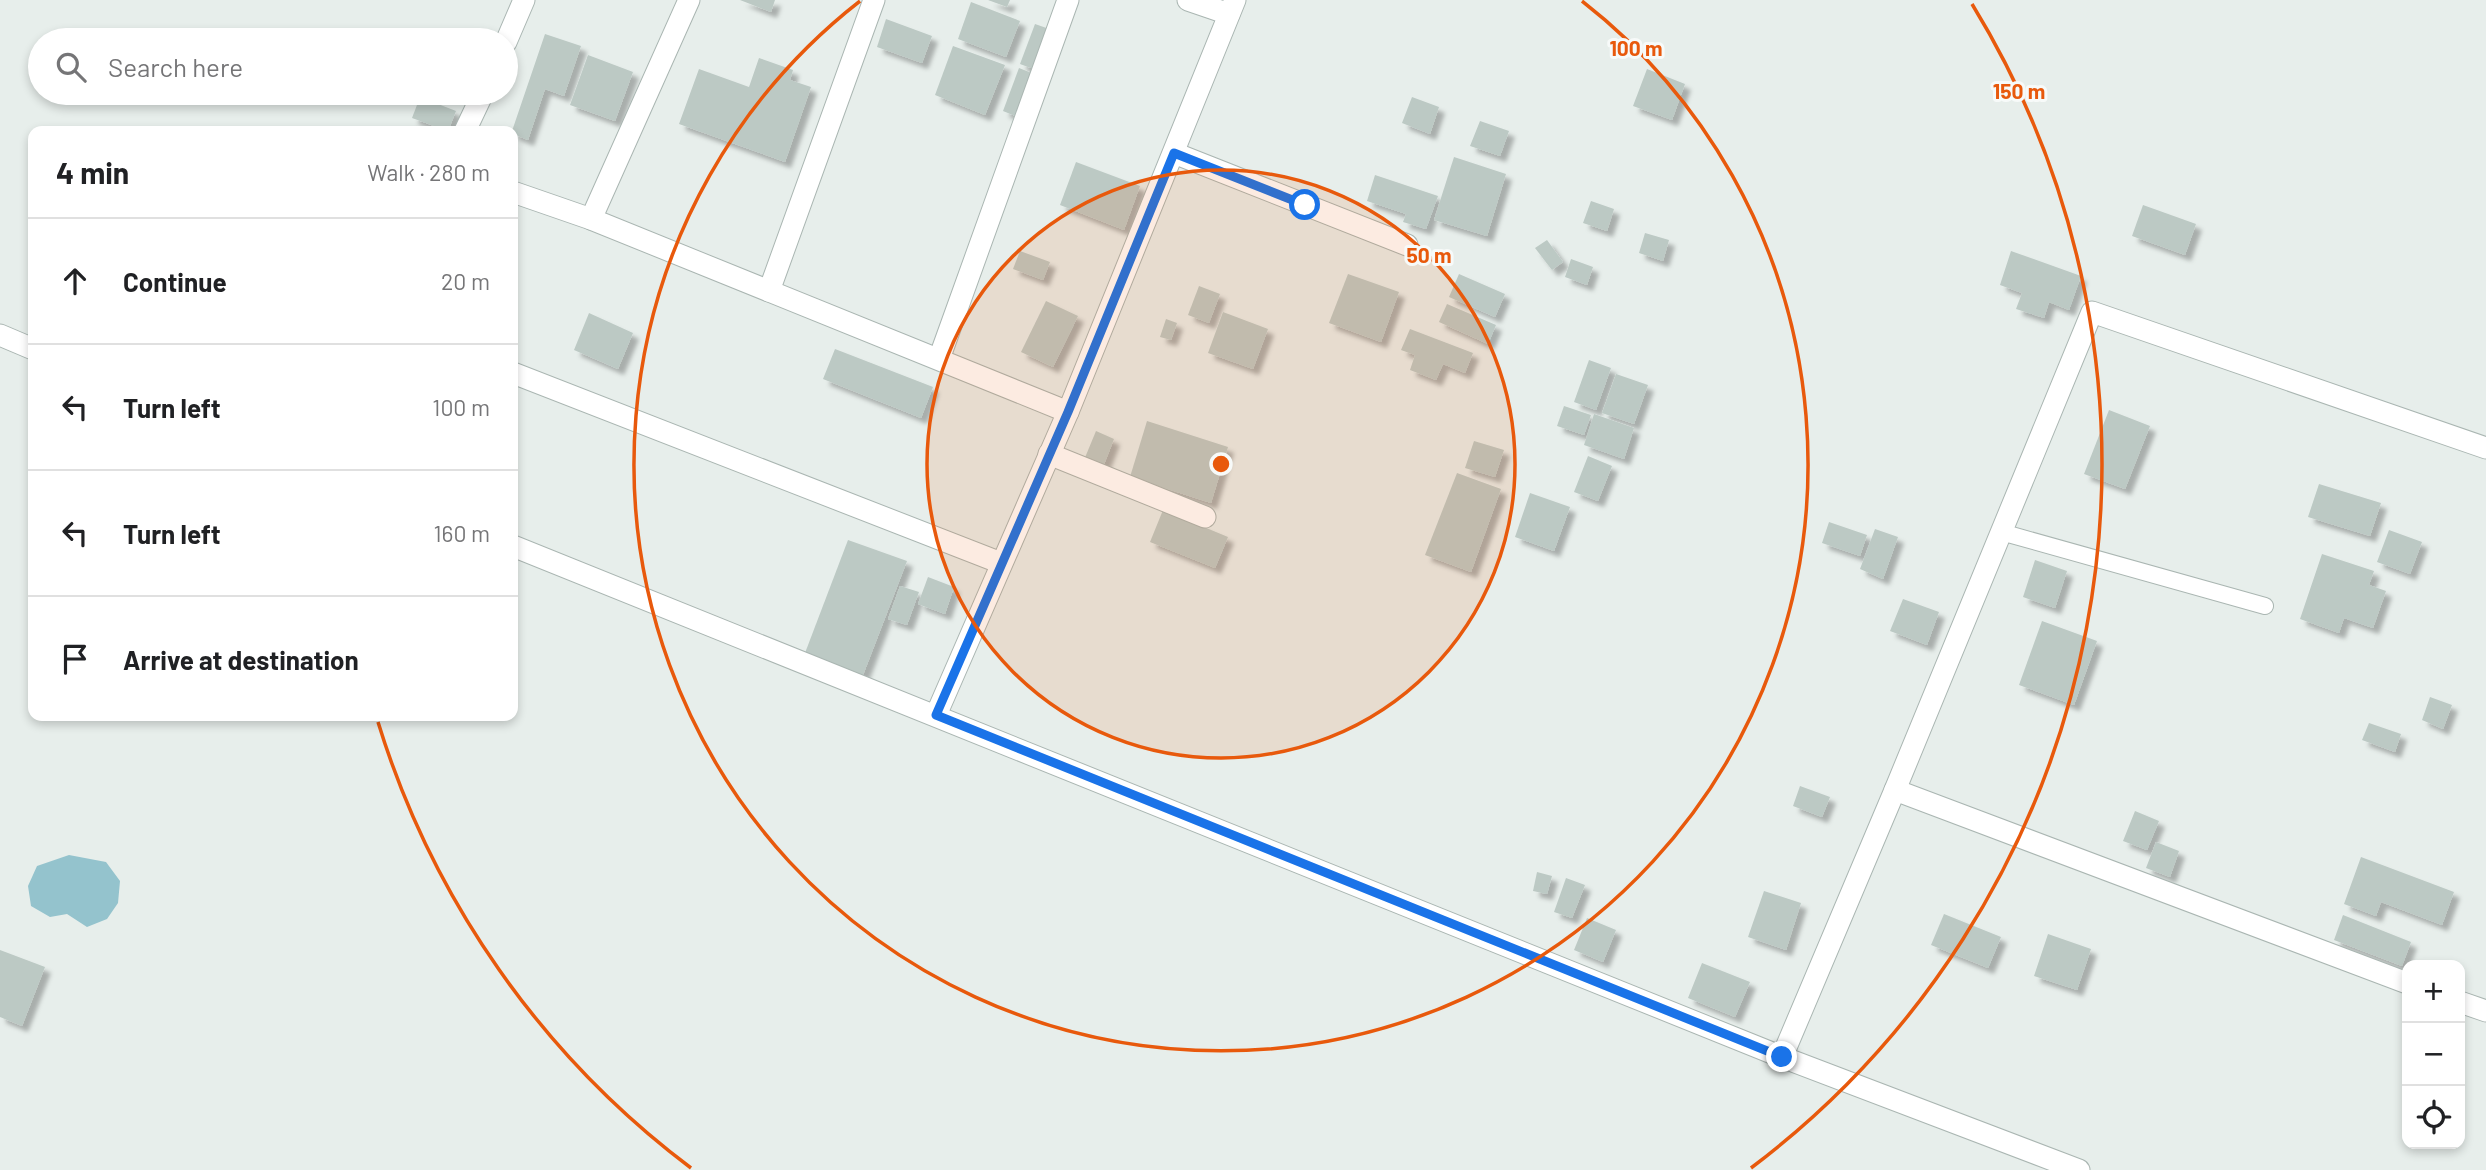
<!DOCTYPE html>
<meta charset="utf-8">
<style>
:root{--surface:#fff;--page:#f2f2f2;--text:#202124;--muted:#757577;--line:#e0e0e0}
body{margin:0;font-family:Barlow,sans-serif;background:var(--page);color:var(--text)}
.controls{position:absolute;right:21px;bottom:21px;display:grid;overflow:hidden;border-radius:14px;box-shadow:0 4px 10px #0003}
.controls button{width:63px;height:63px;display:grid;place-items:center;padding:0;border:0;border-bottom:2px solid var(--line);background:var(--surface);color:var(--text);font:35px sans-serif}
.stop{position:absolute;width:21px;height:21px;margin:-16px;border:5px solid #1a73e8;border-radius:50%;background:#fff}
.stop.end{background:#1a73e8;border-color:#fff;box-shadow:0 2px 7px #0008}
.list{margin:0;padding:0;list-style:none}
h2{display:flex;justify-content:space-between;align-items:center;height:91px;margin:0;padding:0 28px;font-size:30px}
h2 small{font-size:23px;font-weight:400;color:var(--muted)}
.list li{display:grid;grid-template-columns:46px 1fr auto;gap:21px;align-items:center;box-sizing:border-box;height:126px;padding:0 28px;border-top:2px solid var(--line)}
.list b{display:block;font-size:26px;white-space:nowrap}
.list em{font-size:23px;font-style:normal;color:var(--muted)}
.icon{flex:none;width:38px;height:38px;fill:none;stroke:currentColor;stroke-width:2;stroke-linecap:round;stroke-linejoin:round}
.map{position:relative;flex:none;width:2486px;height:1170px;overflow:hidden}
.search{position:absolute;background:var(--surface);box-shadow:0 4px 10px #0003;left:28px;top:28px;width:490px;height:77px;display:flex;align-items:center;gap:18px;box-sizing:border-box;padding:0 24px;border-radius:38px;color:var(--muted);font-size:26px}
.panel{position:absolute;background:var(--surface);box-shadow:0 4px 10px #0003;left:28px;top:126px;width:490px;height:595px;border-radius:14px}
.map>svg:first-child{display:block}
.water{fill:#94c3cd}
.building{fill:#bcc9c4;filter:url(#shadow)}
.lines{fill:none;stroke-linecap:round;stroke-linejoin:round}
.service-casing{stroke:#aab6b2;stroke-width:18}
.minor-casing{stroke:#aab6b2;stroke-width:23}
.service{stroke:#fff;stroke-width:16}
.minor{stroke:#fff;stroke-width:21}
.route{stroke:#1a73e8;stroke-width:9}
.ring{fill:none;stroke:#e8590c;stroke-width:3.5}
.centre{fill:#e8590c;stroke:#f7faf9;stroke-width:3.5}
.ring-label{font-size:21px;text-anchor:middle;font-weight:bold;fill:#e8590c;stroke:#f7faf9;stroke-width:6;stroke-linejoin:round;paint-order:stroke}
</style>
<div class="map">
<svg width="2486" height="1170" viewBox="0 0 2486 1170">
<defs>
<filter id="shadow"><feDropShadow dx="6" dy="6" stdDeviation="2" flood-color="#0004"/></filter>
</defs>
<rect width="100%" height="100%" fill="#e7eeeb"/>
<polygon class="water" points="69,855 106,862 120,881 118,903 107,919 87,927 67,914 50,917 31,906 28,886 37,866"/>
<g class="building">
<polygon points="740,0 775,0 771,12"/>
<polygon points="988,0 1010,0 1007,7"/>
<polygon points="971,2 1020,21 1006,57 958,39"/>
<polygon points="886,19 932,36 922,63 877,47"/>
<polygon points="1035,24 1055,31 1039,71 1020,64"/>
<polygon points="545,34 581,46 564,96 545,89 528,140 513,134 512,131"/>
<polygon points="953,46 1005,65 985,115 935,95"/>
<polygon points="588,55 633,72 615,121 570,105"/>
<polygon points="759,58 793,70 790,80 811,87 785,162 679,124 699,69 749,87"/>
<polygon points="1019,68 1039,76 1023,119 1003,111"/>
<polygon points="1647,69 1685,84 1672,120 1633,106"/>
<polygon points="420,97 456,111 448,131 412,118"/>
<polygon points="1412,97 1439,107 1430,134 1402,123"/>
<polygon points="1480,121 1509,131 1500,156 1470,146"/>
<polygon points="1454,157 1506,174 1487,236 1434,220"/>
<polygon points="1076,162 1140,186 1124,230 1060,205"/>
<polygon points="1375,175 1438,196 1426,229 1403,222 1406,214 1367,201"/>
<polygon points="1591,201 1614,209 1607,231 1583,223"/>
<polygon points="2143,205 2196,224 2185,255 2132,236"/>
<polygon points="1645,233 1669,240 1663,261 1639,253"/>
<polygon points="1547,240 1563,262 1552,270 1535,248"/>
<polygon points="1020,251 1050,262 1043,280 1013,269"/>
<polygon points="2011,251 2081,276 2069,310 2049,302 2044,318 2016,309 2022,293 2000,285"/>
<polygon points="1571,259 1593,267 1587,285 1565,277"/>
<polygon points="1348,274 1399,292 1381,342 1329,323"/>
<polygon points="1459,274 1505,294 1495,317 1449,297"/>
<polygon points="1199,286 1220,294 1209,323 1188,315"/>
<polygon points="1046,301 1078,316 1053,367 1021,352"/>
<polygon points="1447,304 1496,325 1488,344 1439,322"/>
<polygon points="1223,312 1268,329 1253,369 1208,353"/>
<polygon points="589,313 633,333 618,369 574,350"/>
<polygon points="1166,319 1177,323 1171,340 1160,337"/>
<polygon points="1410,329 1473,353 1465,373 1443,364 1436,380 1410,370 1415,355 1401,350"/>
<polygon points="835,349 933,387 921,418 823,379"/>
<polygon points="1589,360 1611,368 1596,410 1574,402"/>
<polygon points="1616,374 1648,385 1634,424 1602,413"/>
<polygon points="1564,406 1591,415 1584,435 1557,426"/>
<polygon points="2109,410 2150,426 2125,489 2084,474"/>
<polygon points="1594,414 1634,428 1624,459 1584,445"/>
<polygon points="1147,421 1228,447 1211,503 1130,477"/>
<polygon points="1096,431 1114,439 1103,467 1084,460"/>
<polygon points="1474,441 1504,450 1495,477 1465,468"/>
<polygon points="1588,456 1612,466 1598,501 1574,492"/>
<polygon points="1457,473 1501,489 1471,572 1425,555"/>
<polygon points="2319,484 2381,503 2370,536 2308,517"/>
<polygon points="1530,493 1570,507 1554,551 1515,537"/>
<polygon points="1163,510 1228,537 1215,568 1150,542"/>
<polygon points="1829,522 1867,535 1860,556 1822,543"/>
<polygon points="1875,529 1898,537 1883,579 1860,569"/>
<polygon points="2389,530 2422,542 2410,574 2377,562"/>
<polygon points="848,540 907,561 863,675 805,653"/>
<polygon points="2322,554 2374,571 2369,585 2386,591 2373,628 2344,618 2339,633 2300,619"/>
<polygon points="2035,560 2067,571 2055,608 2023,597"/>
<polygon points="928,577 954,587 945,614 918,604"/>
<polygon points="900,586 919,592 907,625 888,619"/>
<polygon points="1903,599 1939,612 1927,645 1890,631"/>
<polygon points="2042,621 2097,641 2074,705 2019,685"/>
<polygon points="2430,697 2452,705 2443,729 2422,720"/>
<polygon points="2369,723 2401,734 2395,752 2362,740"/>
<polygon points="1800,786 1830,797 1822,817 1793,806"/>
<polygon points="2135,811 2159,821 2147,850 2123,841"/>
<polygon points="2156,842 2179,851 2170,877 2146,868"/>
<polygon points="2361,857 2454,892 2442,925 2381,902 2376,916 2344,904"/>
<polygon points="1537,872 1552,876 1547,894 1533,891"/>
<polygon points="1566,878 1585,885 1572,918 1554,912"/>
<polygon points="1764,891 1801,903 1786,950 1748,937"/>
<polygon points="1944,914 2001,937 1988,968 1931,945"/>
<polygon points="2343,915 2411,942 2402,966 2334,940"/>
<polygon points="1587,918 1616,930 1603,962 1574,950"/>
<polygon points="2048,934 2091,949 2077,990 2034,976"/>
<polygon points="0,950 45,967 22,1026 0,1017"/>
<polygon points="1702,963 1750,982 1735,1017 1688,998"/>
</g>
<g class="lines">
<g class="service-casing">
<polyline id="service" points="2001,532 2265,606"/>
</g>
<g class="minor-casing">
<g id="minor">
<polyline points="1188,0 1229,14"/>
<polyline points="506,42 524,0"/>
<polyline points="465,131 483,93"/>
<polyline points="1174,153 1407,245"/>
<polyline points="513,192 591,219 1068,412"/>
<polyline points="591,219 689,0"/>
<polyline points="769,291 874,0"/>
<polyline points="0,335 33,349"/>
<polyline points="939,359 1068,0"/>
<polyline points="513,373 1001,563"/>
<polyline points="1049,454 1205,517"/>
<polyline points="513,546 1782,1057 2079,1170"/>
<polyline points="936,715 1068,412 1235,0"/>
<polyline points="1895,790 2407,983"/>
<polyline points="2460,1002 2486,1011"/>
<polyline points="1782,1057 1895,790 2092,312 2486,448"/>
</g>
</g>
<use href="#service" class="service"/>
<use href="#minor" class="minor"/>
</g>
<g class="lines">
<polyline class="route" points="1305,205 1174,153 1068,412 936,715 1782,1057"/>
</g>
<circle cx="1221" cy="464" r="294" fill="#e8590c" fill-opacity=".12"/>
<g class="ring">
<circle cx="1221" cy="464" r="294"/>
<path d="M1582 1A587 587 0 1 1 860 1"/>
<path d="M691 1168A881 881 0 0 1 378 722M1972 4A881 881 0 0 1 1751 1168"/>
</g>
<circle cx="1221" cy="464" r="10" class="centre"/>
<g class="ring-label">
<text x="1636" y="56">100 m</text>
<text x="2019" y="99">150 m</text>
<text x="1429" y="263">50 m</text>
</g>
</svg>
<div class="controls">
<button>+</button>
<button>−</button>
<button><svg class="icon" aria-label="locate" viewBox="0 0 24 24"><circle cx="12" cy="12" r="6"/><path d="M12 2v4M12 18v4M2 12h4M18 12h4"/></svg></button>
</div>
<div class="stop" style="left:1305px;top:205px"></div>
<div class="stop end" style="left:1782px;top:1057px"></div>
<div class="search"><svg class="icon" aria-label="search" viewBox="0 0 24 24"><circle cx="10" cy="10" r="6"/><path d="M15 15l6 6"/></svg>Search here</div>
<section class="panel">
<h2>4 min<small>Walk · 280 m</small></h2>
<ul class="list">
<li><svg class="icon" aria-label="ahead" viewBox="0 0 24 24"><path d="M12 20V5M6 11l6-6 6 6"/></svg><div><b>Continue</b></div><em>20 m</em></li>
<li><svg class="icon" aria-label="left" viewBox="0 0 24 24"><path d="M17 20v-9H6M10 6l-5 5 5 5"/></svg><div><b>Turn left</b></div><em>100 m</em></li>
<li><svg class="icon" aria-label="left" viewBox="0 0 24 24"><path d="M17 20v-9H6M10 6l-5 5 5 5"/></svg><div><b>Turn left</b></div><em>160 m</em></li>
<li><svg class="icon" aria-label="arrive" viewBox="0 0 24 24"><path d="M6 21V4h12l-3 4 3 4H6"/></svg><div><b>Arrive at destination</b></div></li>
</ul>
</section>
</div>
